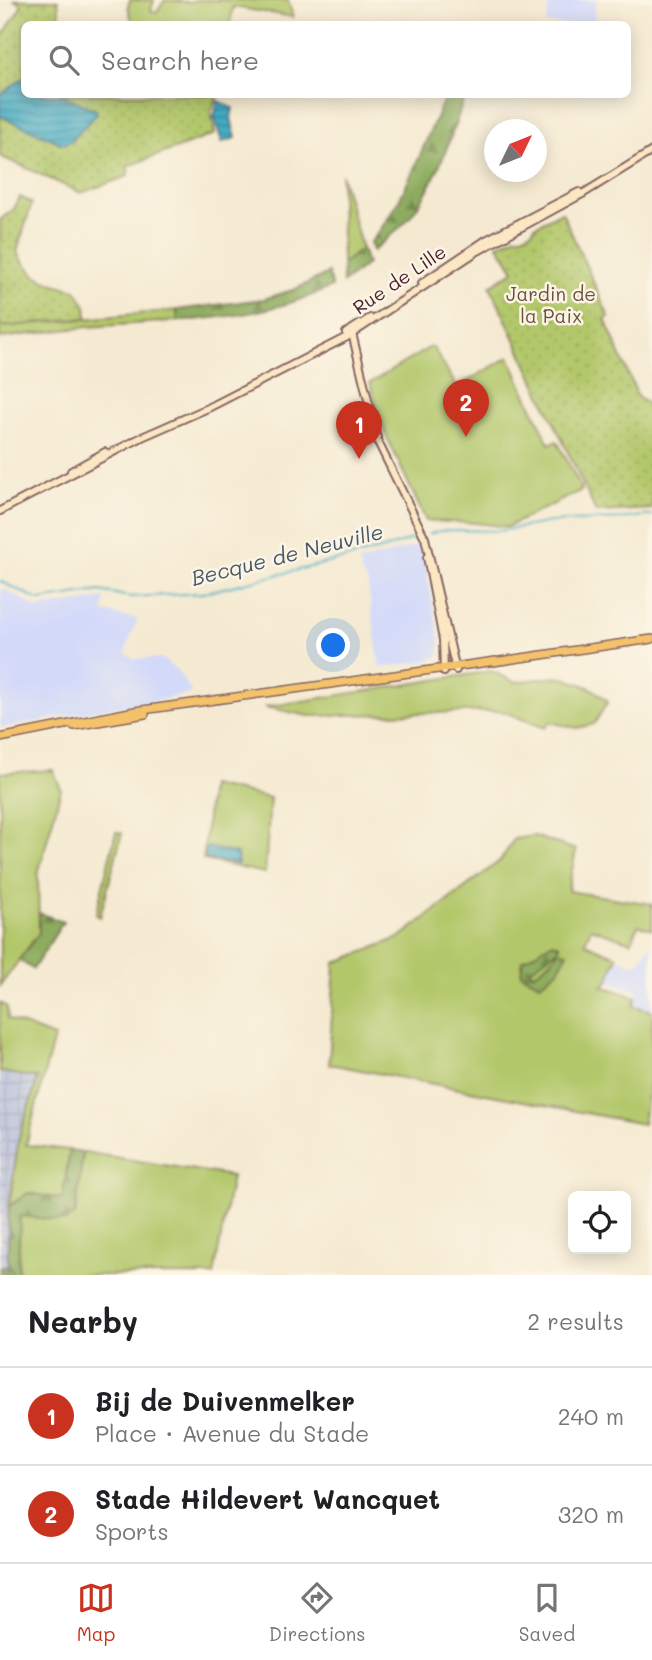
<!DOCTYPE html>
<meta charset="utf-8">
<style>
:root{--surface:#fff;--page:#f6f6f6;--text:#202124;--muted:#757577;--line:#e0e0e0;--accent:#c8321e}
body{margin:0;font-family:Mali,sans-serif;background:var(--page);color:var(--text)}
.controls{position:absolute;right:21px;bottom:21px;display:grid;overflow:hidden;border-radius:10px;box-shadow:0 4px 18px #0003}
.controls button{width:63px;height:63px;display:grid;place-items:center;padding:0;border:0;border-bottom:2px solid var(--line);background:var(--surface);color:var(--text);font:35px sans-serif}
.compass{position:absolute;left:484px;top:119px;width:63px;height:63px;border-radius:50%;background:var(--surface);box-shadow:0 4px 18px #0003;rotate:47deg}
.you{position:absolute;left:334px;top:646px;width:24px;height:24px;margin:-18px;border:5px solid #fff;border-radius:50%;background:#1a73e8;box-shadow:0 0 0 10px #1a73e833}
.badge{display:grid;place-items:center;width:46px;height:46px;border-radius:50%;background:var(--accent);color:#fff;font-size:23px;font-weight:700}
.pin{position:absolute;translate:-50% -58px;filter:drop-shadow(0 2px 4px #0008)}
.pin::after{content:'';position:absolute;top:37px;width:24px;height:21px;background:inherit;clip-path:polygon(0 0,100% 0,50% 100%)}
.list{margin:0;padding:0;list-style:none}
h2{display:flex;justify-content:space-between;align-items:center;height:91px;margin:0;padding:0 28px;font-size:30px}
h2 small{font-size:23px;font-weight:400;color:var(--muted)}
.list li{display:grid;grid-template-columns:46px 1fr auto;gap:21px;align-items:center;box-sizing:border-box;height:98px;padding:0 28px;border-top:2px solid var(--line)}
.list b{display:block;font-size:26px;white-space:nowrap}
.list p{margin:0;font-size:23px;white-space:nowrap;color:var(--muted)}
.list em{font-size:23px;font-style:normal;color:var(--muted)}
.icon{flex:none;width:38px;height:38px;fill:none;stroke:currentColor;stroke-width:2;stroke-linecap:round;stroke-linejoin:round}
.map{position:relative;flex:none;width:652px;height:1275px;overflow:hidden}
.search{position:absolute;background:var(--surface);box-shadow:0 4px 18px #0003;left:21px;right:21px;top:21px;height:77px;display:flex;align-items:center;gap:18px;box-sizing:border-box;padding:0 24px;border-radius:10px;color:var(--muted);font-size:26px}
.sheet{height:287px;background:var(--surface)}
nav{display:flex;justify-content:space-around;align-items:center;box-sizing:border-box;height:98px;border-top:2px solid var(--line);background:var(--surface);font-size:19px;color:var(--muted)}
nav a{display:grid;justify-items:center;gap:4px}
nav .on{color:var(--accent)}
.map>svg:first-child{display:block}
.built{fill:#d2d9f9}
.industrial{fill:url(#industrial-grid)}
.grass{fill:#b2c76b;stroke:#7e734b;stroke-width:2}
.forest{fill:url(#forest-firs);stroke:#6c6645;stroke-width:2}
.park{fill:url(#park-dots);stroke:#7e734b;stroke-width:2}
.water{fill:url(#water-rules);stroke:#466476;stroke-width:2}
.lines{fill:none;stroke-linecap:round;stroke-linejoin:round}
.stream{stroke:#42aac2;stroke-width:2}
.secondary-casing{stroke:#866665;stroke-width:10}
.primary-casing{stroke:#866665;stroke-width:10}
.secondary{stroke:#fbe7c3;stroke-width:6}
.primary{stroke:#f4c26a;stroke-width:7}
.labels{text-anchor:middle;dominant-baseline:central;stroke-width:5;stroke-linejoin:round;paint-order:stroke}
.street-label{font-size:19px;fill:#4a1f2b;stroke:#fcf5e5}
.park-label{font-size:19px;fill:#69513e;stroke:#fcf5e5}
.water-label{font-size:21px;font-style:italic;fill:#475767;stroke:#fcf5e5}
</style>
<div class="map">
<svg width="652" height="1275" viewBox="0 0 652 1275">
<defs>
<pattern id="industrial-grid" width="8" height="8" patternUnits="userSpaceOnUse" patternTransform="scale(1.75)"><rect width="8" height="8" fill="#bcc3de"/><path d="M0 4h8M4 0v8" fill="none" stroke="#a3a7bf"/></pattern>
<pattern id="forest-firs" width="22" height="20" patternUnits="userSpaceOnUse" patternTransform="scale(1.75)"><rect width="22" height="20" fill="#8dac5f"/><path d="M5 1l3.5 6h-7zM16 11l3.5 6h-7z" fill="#758b4f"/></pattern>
<pattern id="park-dots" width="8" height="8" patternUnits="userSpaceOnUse" patternTransform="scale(1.75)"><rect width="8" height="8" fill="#b2c76b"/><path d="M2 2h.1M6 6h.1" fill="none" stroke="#9baa5d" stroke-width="1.8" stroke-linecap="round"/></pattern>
<pattern id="water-rules" width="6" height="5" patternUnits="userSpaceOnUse" patternTransform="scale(1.75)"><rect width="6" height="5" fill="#42aac2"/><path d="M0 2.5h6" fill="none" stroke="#398a9e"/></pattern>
</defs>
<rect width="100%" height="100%" fill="#fcf5e5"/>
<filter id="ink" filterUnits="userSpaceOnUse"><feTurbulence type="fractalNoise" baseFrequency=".0143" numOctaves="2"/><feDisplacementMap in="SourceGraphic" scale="14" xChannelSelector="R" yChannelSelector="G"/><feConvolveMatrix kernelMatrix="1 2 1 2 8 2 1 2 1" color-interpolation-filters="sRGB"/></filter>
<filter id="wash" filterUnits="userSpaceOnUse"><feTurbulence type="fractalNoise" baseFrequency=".00686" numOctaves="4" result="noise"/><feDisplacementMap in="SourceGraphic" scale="28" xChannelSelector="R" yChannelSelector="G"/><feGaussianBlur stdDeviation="1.57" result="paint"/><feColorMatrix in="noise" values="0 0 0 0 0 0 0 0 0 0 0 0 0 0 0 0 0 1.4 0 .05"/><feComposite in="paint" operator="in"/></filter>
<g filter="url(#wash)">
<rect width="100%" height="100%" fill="#f5ead1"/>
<g class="built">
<polygon points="550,0 596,0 594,24 546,24"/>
<polygon points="421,544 440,641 439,656 426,661 380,668 367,580 363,579 359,562"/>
<polygon points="5,589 37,608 105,598 103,612 138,619 128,643 126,654 135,659 161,658 177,670 192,693 131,706 115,707 0,728 0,591"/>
<polygon points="652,943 652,1011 633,1006 638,991 608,981 617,958 636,965"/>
</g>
<polygon class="industrial" points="0,1072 38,1077 17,1145 9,1206 8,1267 0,1268"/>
<g class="grass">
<polygon points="130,0 154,0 151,11 156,13 165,0 189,2 196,0 288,0 293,17 233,7 230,24 133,24 128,7"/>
<polygon points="341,174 362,249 342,264"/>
<polygon points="177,310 177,321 87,327 0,338 0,327"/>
<polygon points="432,346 457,387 509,357 549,444 557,441 582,490 507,527 476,523 426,521 385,433 370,383"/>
<polygon points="491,671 515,682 555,677 567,679 591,688 608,701 594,724 577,728 549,722 545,728 502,711 309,716 265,707"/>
<polygon points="53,770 61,789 38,874 39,933 0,986 0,773"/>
<polygon points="210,785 270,798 265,873 203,860"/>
<polygon points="116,832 122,833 100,917 96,914"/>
<polygon points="534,836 576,850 568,891 652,904 652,929 638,925 631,942 591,928 585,943 617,956 608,981 602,986 636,997 634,1006 652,1011 652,1064 643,1124 329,1064 335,963 399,938 501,860 514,839"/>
<polygon points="0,1003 7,1007 8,1019 54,1037 26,1145 70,1150 62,1199 28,1193 9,1206 19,1137 38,1078 0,1072"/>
<polygon points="83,1152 232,1176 214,1275 18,1275 20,1215 65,1221 75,1215"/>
</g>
<g class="forest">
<path d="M446,95H465C451,137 437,183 409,218C399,230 384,240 373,251L370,243C406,200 423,145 446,95Z"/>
<polygon points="362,249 367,264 343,283 342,264"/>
<path d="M328,273L332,287C278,311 236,317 177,321V310L264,299L296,289Z"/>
<polygon points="39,913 63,922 33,969 19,960 39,933"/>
<polygon points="553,942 560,945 559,949 532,968 531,972 535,973 551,961 558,951 568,952 558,970 540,984 521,974 523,960"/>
<polygon points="70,1150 83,1152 75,1215 65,1221 20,1216 18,1275 0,1275 0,1268 8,1266 9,1206 28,1193 62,1199"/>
</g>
<g class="park">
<polygon points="14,0 58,0 60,24 24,24 24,94 216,95 218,95 211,112 215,134 128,166 128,176 81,193 0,156 0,40 22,5"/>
<path d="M20,197L32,203L17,251C31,280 47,282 76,290L86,306L87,318L0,327V220L14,209Z"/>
<polygon points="562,212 609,317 605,319 638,397 652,407 652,509 596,512 490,286 514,271 498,245 516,236 522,236 532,231 535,226"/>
</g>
<g class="water">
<polygon points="24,77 24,94 62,95 96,110 97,114 71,141 63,144 0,116 0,95"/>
<polygon points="218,101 233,108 231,118 236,138 222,142 214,117"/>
<polygon points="208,847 237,854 238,864 205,859 205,849"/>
</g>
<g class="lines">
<g class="stream">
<polyline points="429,534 445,530 500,531 551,522 621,519 652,515"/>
<polyline points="0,581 39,600 100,591 131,597 203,593 384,549 417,537"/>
</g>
</g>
</g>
<g filter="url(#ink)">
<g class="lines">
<g class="secondary-casing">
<g id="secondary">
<polyline points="422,283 486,240 579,192"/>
<polyline points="346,333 370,318"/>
<polyline points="352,333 378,442 425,538 456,670"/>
<polyline points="71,471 105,452"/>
<polyline points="0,511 142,437 208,408 347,337 476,252 584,193 652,151"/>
<polyline points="427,557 443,640 444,672"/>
</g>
</g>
<g class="primary-casing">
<g id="primary">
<polyline points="493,662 652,639"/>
<polyline points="74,726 145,714"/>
<polyline points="0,738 135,711 496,661"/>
</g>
</g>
<use href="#secondary" class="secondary"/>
<use href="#primary" class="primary"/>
</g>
</g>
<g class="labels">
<g class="street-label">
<text transform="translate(399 279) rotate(-34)">Rue de Lille</text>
</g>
<g class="park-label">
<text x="551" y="293">Jardin de<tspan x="551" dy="22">la Paix</tspan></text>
</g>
<g class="water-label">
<text transform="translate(287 554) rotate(-14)">Becque de Neuville</text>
</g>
</g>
</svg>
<div class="controls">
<button><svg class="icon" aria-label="locate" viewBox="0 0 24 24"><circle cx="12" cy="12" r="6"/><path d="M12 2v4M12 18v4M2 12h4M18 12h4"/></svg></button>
</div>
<svg class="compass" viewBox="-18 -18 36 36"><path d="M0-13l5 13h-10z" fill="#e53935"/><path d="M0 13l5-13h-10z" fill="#757577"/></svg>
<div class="you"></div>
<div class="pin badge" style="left:359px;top:459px">1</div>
<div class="pin badge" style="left:466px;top:437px">2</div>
<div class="search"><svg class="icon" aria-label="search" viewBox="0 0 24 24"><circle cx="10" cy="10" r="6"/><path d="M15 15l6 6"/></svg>Search here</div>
</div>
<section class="sheet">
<h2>Nearby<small>2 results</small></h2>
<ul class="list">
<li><span class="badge">1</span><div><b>Bij de Duivenmelker</b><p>Place · Avenue du Stade</p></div><em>240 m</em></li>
<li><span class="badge">2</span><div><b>Stade Hildevert Wancquet</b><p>Sports</p></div><em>320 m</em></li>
</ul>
</section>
<nav>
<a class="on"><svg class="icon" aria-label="map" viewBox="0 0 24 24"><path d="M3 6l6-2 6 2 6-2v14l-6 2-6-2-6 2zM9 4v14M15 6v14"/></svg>Map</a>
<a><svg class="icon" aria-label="directions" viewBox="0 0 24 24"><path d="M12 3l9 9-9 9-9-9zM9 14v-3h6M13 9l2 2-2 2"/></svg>Directions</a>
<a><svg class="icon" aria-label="saved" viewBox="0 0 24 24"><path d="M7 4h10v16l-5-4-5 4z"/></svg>Saved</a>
</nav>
